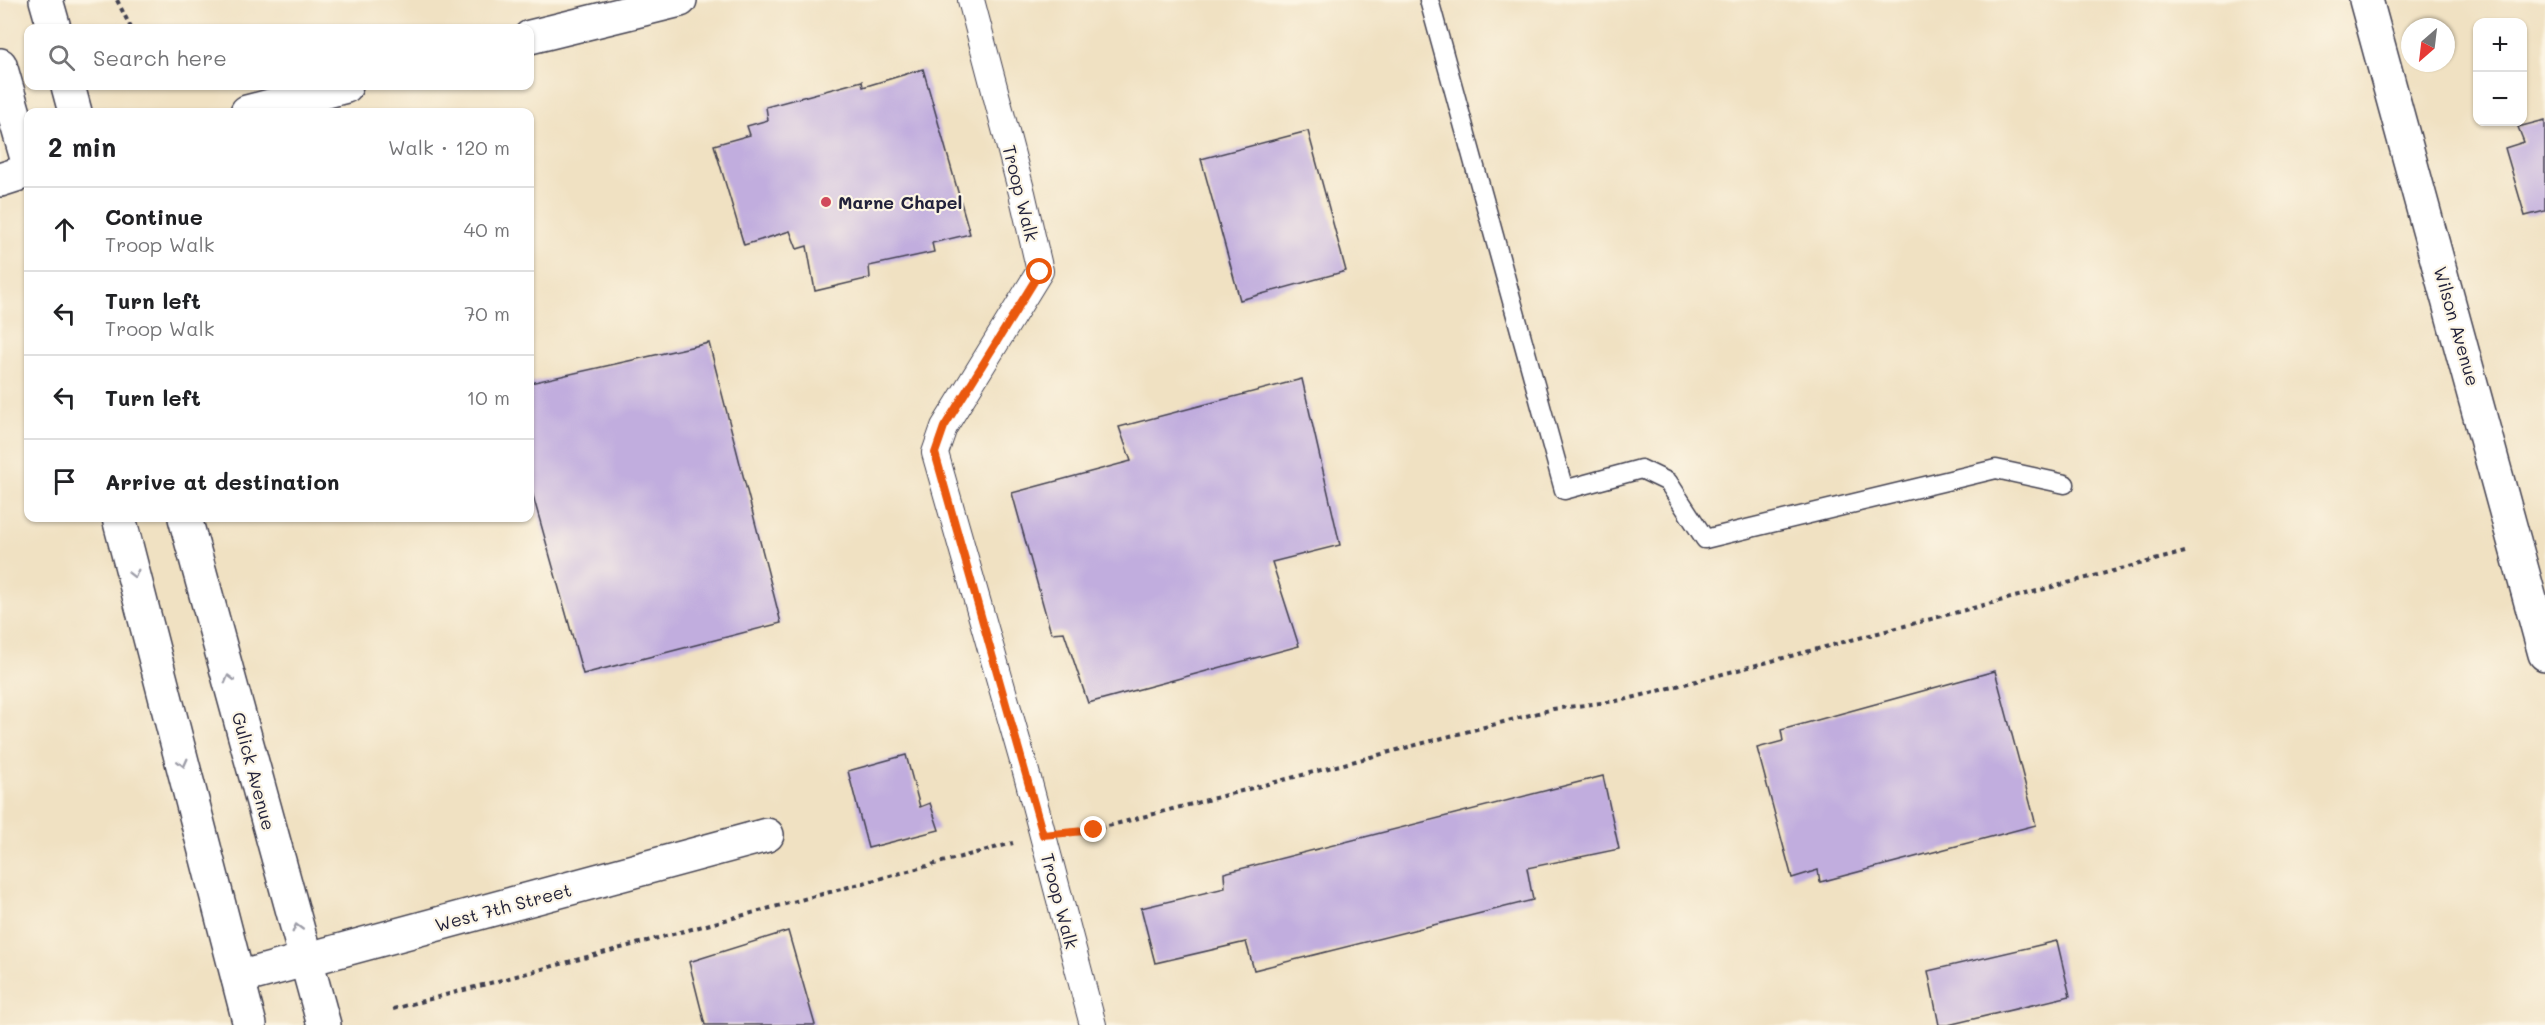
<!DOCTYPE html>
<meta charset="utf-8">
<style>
:root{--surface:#fff;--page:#f6f6f6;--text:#202124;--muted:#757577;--line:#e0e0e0}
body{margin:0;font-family:Mali,sans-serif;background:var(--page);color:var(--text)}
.controls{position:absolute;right:18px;top:18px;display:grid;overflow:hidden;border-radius:12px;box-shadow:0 2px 4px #0004}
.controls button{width:54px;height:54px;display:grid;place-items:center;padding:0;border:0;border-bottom:2px solid var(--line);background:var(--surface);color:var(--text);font:30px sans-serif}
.compass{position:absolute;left:2401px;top:18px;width:54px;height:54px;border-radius:50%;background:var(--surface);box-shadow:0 2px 4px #0004;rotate:208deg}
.stop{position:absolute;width:18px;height:18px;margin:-14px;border:4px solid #ea580c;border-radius:50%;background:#fff}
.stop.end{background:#ea580c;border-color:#fff;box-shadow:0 2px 6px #0008}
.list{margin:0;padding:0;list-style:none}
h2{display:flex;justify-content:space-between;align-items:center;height:78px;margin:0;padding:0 24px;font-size:26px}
h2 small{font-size:20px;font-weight:400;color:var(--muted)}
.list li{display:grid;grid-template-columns:39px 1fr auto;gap:18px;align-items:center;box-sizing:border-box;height:84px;padding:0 24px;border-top:2px solid var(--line)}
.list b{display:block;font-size:22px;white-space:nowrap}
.list p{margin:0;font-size:20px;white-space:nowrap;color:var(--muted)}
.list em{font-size:20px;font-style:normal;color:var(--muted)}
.icon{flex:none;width:33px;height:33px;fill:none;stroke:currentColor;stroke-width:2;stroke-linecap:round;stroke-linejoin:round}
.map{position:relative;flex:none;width:2545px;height:1025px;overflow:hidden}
.search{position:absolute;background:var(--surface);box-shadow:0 2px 4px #0004;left:24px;top:24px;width:510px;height:66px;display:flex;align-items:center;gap:15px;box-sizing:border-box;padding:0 21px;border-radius:12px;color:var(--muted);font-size:22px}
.panel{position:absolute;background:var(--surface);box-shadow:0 2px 4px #0004;left:24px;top:108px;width:510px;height:414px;border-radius:12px}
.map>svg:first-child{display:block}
.building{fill:#c1adde}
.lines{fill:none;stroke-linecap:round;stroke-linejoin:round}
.service-casing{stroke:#413f4f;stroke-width:21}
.pedestrian-casing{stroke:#413f4f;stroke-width:28}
.minor-casing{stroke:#413f4f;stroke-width:36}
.tertiary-casing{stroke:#413f4f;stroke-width:36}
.primary-casing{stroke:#413f4f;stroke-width:36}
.path{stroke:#413f4f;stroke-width:4;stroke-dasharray:4.5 4.5;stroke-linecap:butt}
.service{stroke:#fff;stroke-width:18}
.pedestrian{stroke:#fff;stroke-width:26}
.minor{stroke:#fff;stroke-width:33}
.tertiary{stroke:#fff;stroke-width:33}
.primary{stroke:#fff;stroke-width:33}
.oneway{stroke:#9c9ca7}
.route{stroke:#ea580c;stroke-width:8}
.poi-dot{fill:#d1495b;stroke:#fcf5e5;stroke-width:2}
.labels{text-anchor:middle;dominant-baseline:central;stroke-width:4.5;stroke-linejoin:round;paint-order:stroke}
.street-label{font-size:18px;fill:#22223b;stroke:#fcf5e5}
.poi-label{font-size:18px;font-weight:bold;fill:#22223b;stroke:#fcf5e5;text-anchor:start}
</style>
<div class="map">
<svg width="2545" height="1025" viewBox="0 0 2545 1025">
<rect width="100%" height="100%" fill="#fcf5e5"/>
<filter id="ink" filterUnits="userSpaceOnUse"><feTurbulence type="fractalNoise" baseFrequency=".0167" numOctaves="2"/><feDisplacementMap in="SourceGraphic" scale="12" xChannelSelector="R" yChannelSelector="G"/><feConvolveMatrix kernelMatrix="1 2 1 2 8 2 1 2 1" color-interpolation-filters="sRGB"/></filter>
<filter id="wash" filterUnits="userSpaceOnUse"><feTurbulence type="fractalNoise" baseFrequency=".008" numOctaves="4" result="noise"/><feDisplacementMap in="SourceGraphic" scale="24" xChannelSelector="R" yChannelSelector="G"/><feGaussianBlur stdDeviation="1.35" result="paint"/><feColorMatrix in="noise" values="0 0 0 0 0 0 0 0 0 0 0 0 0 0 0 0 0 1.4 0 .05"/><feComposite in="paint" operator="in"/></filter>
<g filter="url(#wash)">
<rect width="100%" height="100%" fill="#f0e1c2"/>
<g id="blocks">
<g class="building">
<polygon points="923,69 970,234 932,243 934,252 869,266 870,278 815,291 807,246 797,249 790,231 744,245 714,145 750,135 747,126 768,120 766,107 862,81 863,87"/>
<polygon points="2545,120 2545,211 2525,216 2505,148 2524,142 2518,127"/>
<polygon points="1308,131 1346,271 1240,300 1201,159"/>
<polygon points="709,343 781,623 583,674 530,485 530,383"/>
<polygon points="1302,379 1340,545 1272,562 1299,646 1088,703 1064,632 1051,633 1012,493 1131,461 1119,427"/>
<polygon points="1995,671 2036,825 1820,882 1818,870 1792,878 1757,748 1783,741 1781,730"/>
<polygon points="906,755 920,807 930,803 939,830 868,848 848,771"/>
<polygon points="1603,776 1619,849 1527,868 1533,900 1254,970 1246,942 1155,963 1141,908 1225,888 1224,873"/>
<polygon points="788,931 815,1025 705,1025 689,962"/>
<polygon points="2057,941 2070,996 1948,1025 1939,1025 1928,971"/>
</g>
</g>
</g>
<g filter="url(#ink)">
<use href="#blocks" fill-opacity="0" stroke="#413f4f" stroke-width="1.5"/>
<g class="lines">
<g class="service-casing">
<polyline id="service" points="1429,0 1564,490 1641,469 1668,482 1705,539 1996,469 2065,484"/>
</g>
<g class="pedestrian-casing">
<polyline id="pedestrian" points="971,0 1022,193 1040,271 944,427 935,453 1028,779 1093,1025"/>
</g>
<g class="minor-casing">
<g id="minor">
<polyline points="530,37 680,0"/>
<polyline points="247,112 346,86"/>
<polyline points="0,180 28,171"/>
<polyline points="238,978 767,835"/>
</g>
</g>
<g class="tertiary-casing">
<polyline id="tertiary" points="2366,0 2545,654"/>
</g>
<g class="primary-casing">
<g id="primary">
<polyline points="46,0 54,28"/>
<polyline points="0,65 28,162"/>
<polyline points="68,86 75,112"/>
<polyline points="119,518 250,1025"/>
<polyline points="185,518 324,1025"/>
</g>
</g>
<g class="path">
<polyline points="117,0 131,28"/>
<polyline points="1073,832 1093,830 1553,709 1624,700 2185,552"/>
<polyline points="393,1009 1013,843"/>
</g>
<use href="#service" class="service"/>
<use href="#pedestrian" class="pedestrian"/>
<use href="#minor" class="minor"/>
<use href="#tertiary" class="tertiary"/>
<use href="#primary" class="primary"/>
</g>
<defs><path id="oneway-chevron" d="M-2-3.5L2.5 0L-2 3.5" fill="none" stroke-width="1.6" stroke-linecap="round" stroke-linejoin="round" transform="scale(1.5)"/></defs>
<g class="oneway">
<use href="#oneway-chevron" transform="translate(134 574) rotate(76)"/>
<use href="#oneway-chevron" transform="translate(229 679) rotate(-105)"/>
<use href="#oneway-chevron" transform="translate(183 763) rotate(76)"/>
<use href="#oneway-chevron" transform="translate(297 928) rotate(-105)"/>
</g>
</g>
<g class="lines" filter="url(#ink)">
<polyline class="route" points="1040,272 944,427 935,453 1043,835 1094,830"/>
</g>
<circle class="poi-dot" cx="826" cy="202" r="6"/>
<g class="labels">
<g class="street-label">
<text transform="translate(1021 193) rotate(76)">Troop Walk</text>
<text transform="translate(2457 326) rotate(74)">Wilson Avenue</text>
<text transform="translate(254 771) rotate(75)">Gulick Avenue</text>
<text transform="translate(1060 901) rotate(75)">Troop Walk</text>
<text transform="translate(503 907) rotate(-15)">West 7th Street</text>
</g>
<g class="poi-label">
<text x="838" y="202">Marne Chapel</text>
</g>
</g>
</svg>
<div class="controls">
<button>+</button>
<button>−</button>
</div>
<svg class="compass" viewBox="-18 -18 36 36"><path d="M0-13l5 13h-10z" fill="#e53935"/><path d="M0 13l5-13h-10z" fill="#757577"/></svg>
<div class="stop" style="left:1040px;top:272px"></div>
<div class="stop end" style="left:1094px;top:830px"></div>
<div class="search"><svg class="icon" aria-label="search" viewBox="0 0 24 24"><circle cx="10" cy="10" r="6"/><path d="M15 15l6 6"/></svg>Search here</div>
<section class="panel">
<h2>2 min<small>Walk · 120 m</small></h2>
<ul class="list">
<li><svg class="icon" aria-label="ahead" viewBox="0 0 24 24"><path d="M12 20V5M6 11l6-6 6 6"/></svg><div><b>Continue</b><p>Troop Walk</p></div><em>40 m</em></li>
<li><svg class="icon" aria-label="left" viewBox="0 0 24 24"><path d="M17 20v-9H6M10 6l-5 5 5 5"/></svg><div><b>Turn left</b><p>Troop Walk</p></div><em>70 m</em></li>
<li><svg class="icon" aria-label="left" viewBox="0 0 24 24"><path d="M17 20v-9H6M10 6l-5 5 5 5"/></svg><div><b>Turn left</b></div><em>10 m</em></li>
<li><svg class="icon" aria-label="arrive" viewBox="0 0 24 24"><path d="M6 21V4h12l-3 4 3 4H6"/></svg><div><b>Arrive at destination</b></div></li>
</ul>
</section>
</div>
